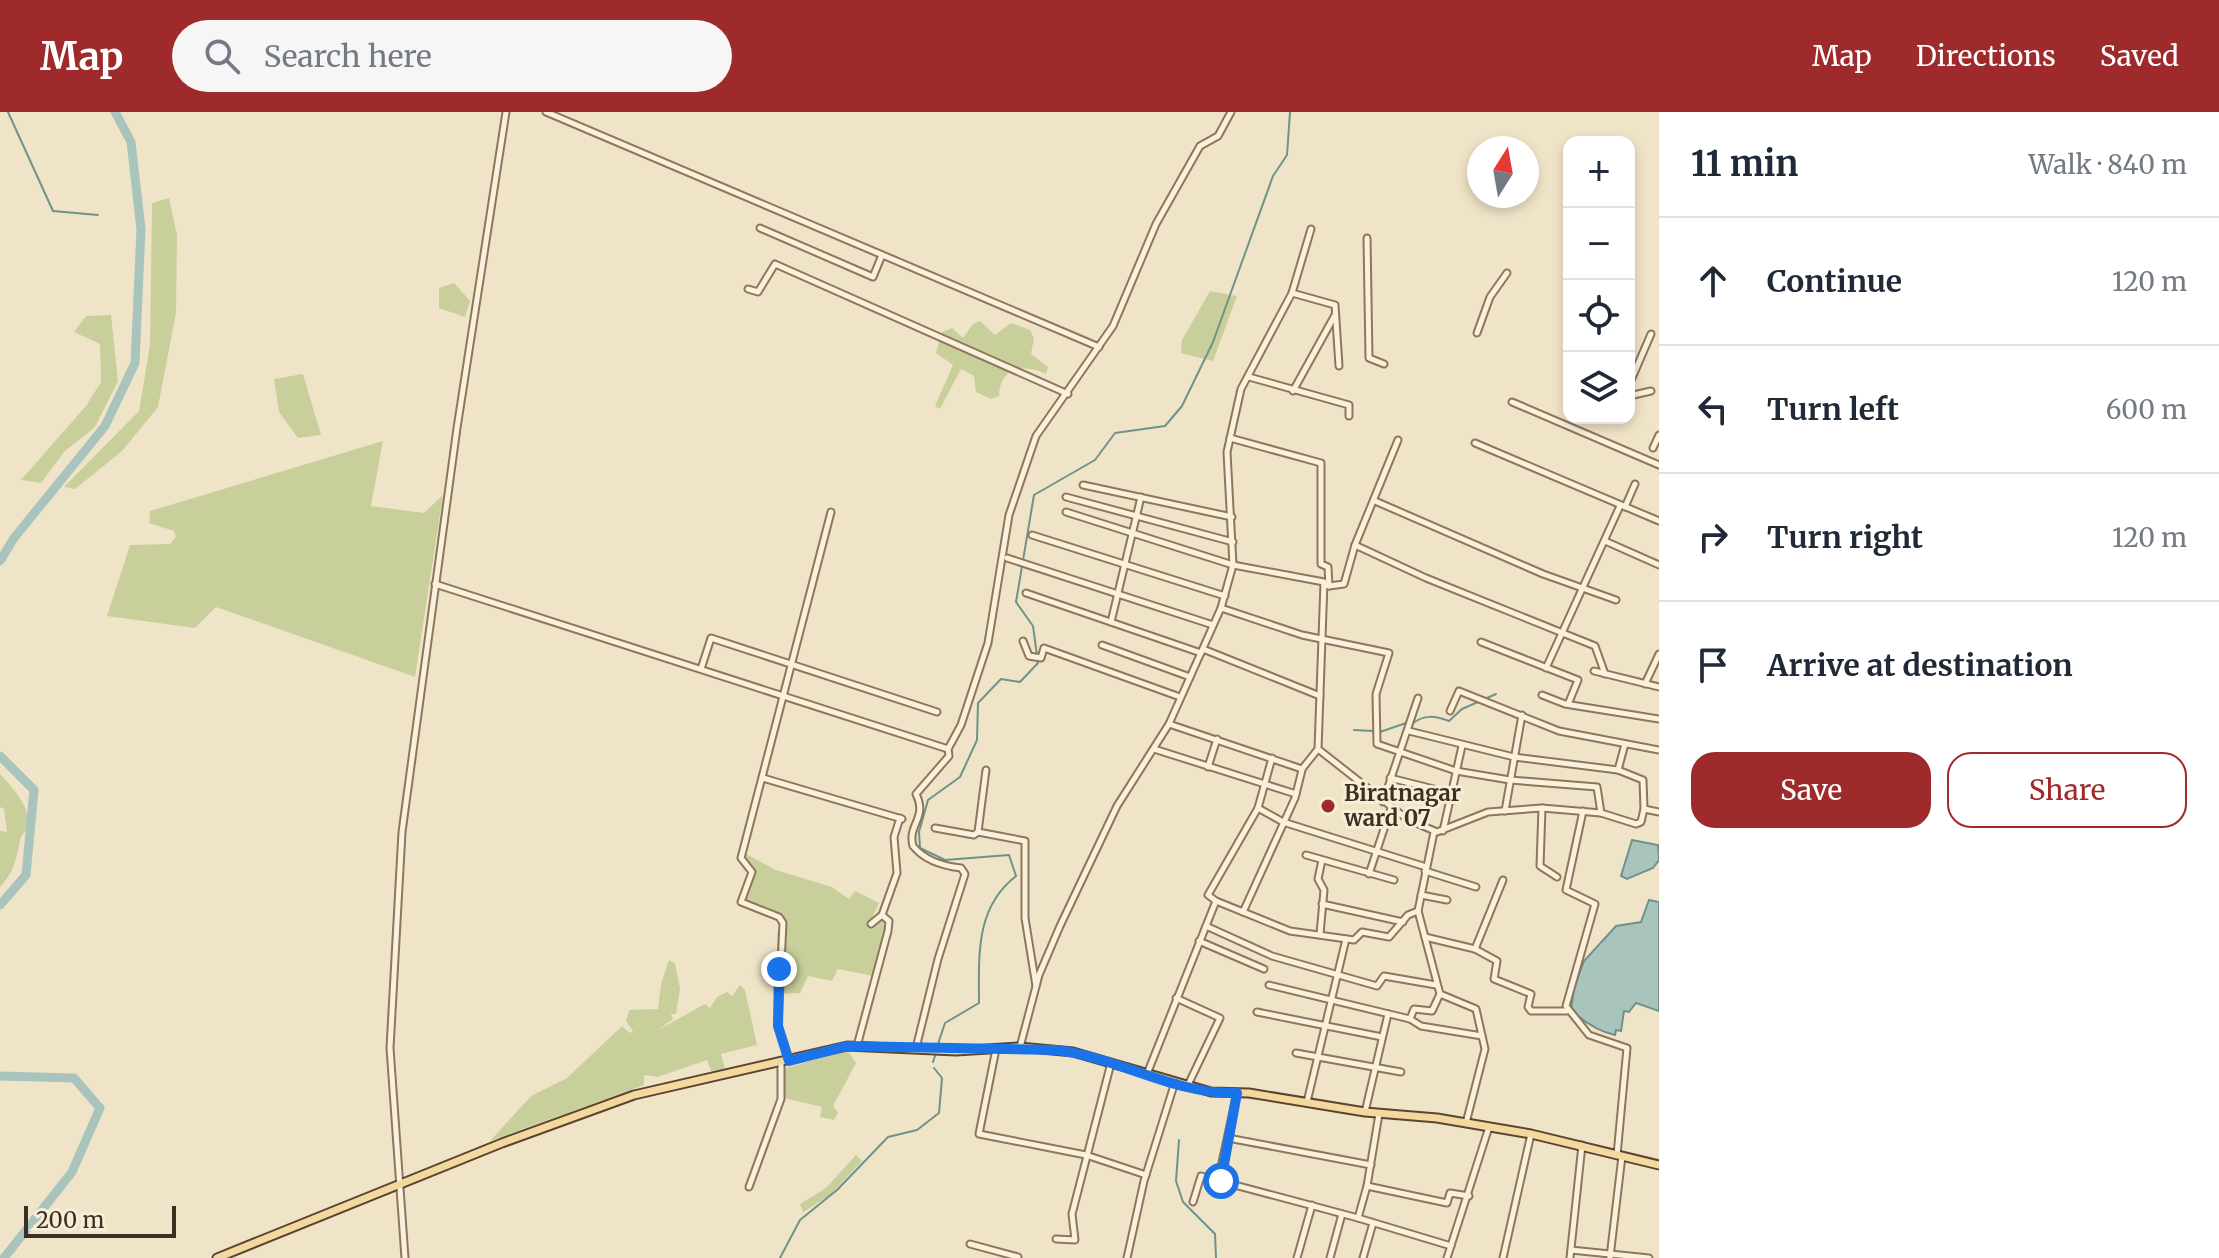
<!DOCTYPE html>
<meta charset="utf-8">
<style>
:root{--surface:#fff;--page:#f6f6f7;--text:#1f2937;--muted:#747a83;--line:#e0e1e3;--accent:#9e2a2b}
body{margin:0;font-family:Merriweather,serif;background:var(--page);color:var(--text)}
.controls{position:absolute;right:24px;top:24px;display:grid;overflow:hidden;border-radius:16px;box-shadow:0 4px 12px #0003}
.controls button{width:72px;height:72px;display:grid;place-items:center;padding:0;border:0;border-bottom:2px solid var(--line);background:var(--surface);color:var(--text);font:40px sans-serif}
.compass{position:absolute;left:1467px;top:24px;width:72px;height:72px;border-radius:50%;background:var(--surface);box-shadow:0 4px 12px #0003;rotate:11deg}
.scale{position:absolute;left:24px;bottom:20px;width:152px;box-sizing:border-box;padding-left:8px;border:4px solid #3d2e20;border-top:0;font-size:22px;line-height:28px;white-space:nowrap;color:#3d2e20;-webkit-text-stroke:6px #f7eed8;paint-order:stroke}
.stop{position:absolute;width:24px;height:24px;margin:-18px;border:6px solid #1a73e8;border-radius:50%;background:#fff}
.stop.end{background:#1a73e8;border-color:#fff;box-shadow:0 2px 8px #0008}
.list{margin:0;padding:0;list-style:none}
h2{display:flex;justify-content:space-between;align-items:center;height:104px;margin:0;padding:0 32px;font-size:34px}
h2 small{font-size:26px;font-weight:400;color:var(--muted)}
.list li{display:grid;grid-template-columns:52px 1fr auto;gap:24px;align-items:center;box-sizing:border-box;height:128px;padding:0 32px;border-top:2px solid var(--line)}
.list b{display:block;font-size:30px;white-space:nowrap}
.list em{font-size:26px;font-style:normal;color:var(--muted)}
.actions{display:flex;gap:16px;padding:24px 32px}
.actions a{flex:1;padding:18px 0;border:2px solid var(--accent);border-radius:24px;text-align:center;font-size:28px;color:var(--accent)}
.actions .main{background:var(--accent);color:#fff}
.icon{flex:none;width:44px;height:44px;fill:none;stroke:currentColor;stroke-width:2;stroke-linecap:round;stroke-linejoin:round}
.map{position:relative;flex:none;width:1659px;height:1146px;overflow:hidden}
header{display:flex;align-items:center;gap:48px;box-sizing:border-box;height:112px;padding:0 40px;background:var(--accent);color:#fff}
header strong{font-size:38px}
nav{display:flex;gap:44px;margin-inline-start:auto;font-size:28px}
.search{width:560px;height:72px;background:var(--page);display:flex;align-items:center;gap:20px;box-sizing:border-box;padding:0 28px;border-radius:44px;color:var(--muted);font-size:30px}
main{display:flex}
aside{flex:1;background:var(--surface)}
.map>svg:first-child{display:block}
.green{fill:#c9cf9b}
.water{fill:#a9c4bc;stroke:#6f938a;stroke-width:2}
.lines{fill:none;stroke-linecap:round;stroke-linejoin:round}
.stream{stroke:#6f938a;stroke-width:2}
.river{stroke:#a9c4bc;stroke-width:9}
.minor-casing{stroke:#8d765c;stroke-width:9}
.major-casing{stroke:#5b4430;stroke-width:11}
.minor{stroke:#faf1dc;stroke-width:5}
.major{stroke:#f3d9a0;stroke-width:7}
.route{stroke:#1a73e8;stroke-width:10}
.poi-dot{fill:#9e2a2b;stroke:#f7eed8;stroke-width:3}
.labels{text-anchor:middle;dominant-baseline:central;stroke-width:6;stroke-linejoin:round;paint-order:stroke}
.poi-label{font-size:22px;font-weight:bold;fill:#3d2e20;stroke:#f7eed8;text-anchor:start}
</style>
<header>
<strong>Map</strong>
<div class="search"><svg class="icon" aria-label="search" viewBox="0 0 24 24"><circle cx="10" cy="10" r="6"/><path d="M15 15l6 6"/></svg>Search here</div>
<nav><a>Map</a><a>Directions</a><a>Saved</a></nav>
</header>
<main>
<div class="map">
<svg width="1659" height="1146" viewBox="0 0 1659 1146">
<rect width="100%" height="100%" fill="#f0e4c8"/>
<g class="green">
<polygon points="169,86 177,123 176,201 158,295 122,339 75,377 64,375 139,299 150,233 152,91"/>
<polygon points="454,171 470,189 465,205 439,196 439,176"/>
<polygon points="1210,179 1237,184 1213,249 1181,241 1182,228"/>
<polygon points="111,203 118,269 95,315 65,339 41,371 21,368 86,294 101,270 100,232 74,220 86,204"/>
<path d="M980,209L995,223L1011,211L1030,218L1034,226L1031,242L1048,255L1046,262C1024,251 1000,254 999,284L991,287L976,280L974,264L961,257L940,297L935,294L953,253L936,241L942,220L952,216L963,226L973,212Z"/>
<polygon points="303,262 321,323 298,326 279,300 274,267"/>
<polygon points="383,329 371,394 424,401 443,383 415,565 216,495 195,516 107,504 130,433 170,432 176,425 174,419 149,411 150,399"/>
<path d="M0,662C11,674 30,694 28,712C27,719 21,722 20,729C16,748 14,760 0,775V719L7,720L4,697L0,695Z"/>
<polygon points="746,742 776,758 832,775 849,787 855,779 879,791 871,808 875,812 881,807 886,816 873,864 838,857 832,869 808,864 800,881 777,882 777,822 786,810 781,803 743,788 755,761 746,749"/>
<polygon points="669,848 675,851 680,877 676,902 671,902 673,907 658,918 705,892 710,896 717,885 727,880 732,884 740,873 745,878 757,933 721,942 725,957 711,959 707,948 658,965 644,963 644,973 490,1029 531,984 567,966 622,914 630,921 633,919 626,909 629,898 658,897 661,872"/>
<polygon points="847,938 856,951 833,994 838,1001 834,1008 820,1005 822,995 784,986 783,957"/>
<polygon points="856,1043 862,1049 829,1084 803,1100 800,1092 826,1076"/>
</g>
<g class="water">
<polygon points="1632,728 1658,733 1659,748 1653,756 1627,767 1621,764"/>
<path d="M1649,788L1659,790V899L1636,891L1629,900L1624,899L1621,919L1616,918L1615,923C1597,919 1584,910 1571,898L1574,876L1584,849L1616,814L1641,810Z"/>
</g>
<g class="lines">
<g class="stream">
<polyline points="8,0 53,99 98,103"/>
<path d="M1412,612C1424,602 1435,604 1449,609L1462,597L1496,582"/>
<polyline points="1354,618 1373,619"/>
<polyline points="1380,620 1406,611"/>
<path d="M937,935L945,911L979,891C979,843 975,796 1016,764L1009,743L945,748L920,736L919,720L928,688L960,665L977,628L978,591L1001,567L1020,570L1038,551L1033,514L1016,490L1034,383L1095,348L1115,321L1165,314L1182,294L1213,230L1273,64L1287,43L1290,0"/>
<polyline points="933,950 936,941"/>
<polyline points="1179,1028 1176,1069 1183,1090 1215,1122 1216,1146"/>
<polyline points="780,1146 800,1108 837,1078 888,1025 917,1018 939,1001 942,966 934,956"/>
</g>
<g class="river">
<polyline points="0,449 14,426 105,314 135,251 141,117 131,30 115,0"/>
<polyline points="0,644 34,678 26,763 0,793"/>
<polyline points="0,964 74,966 100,996 72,1060 4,1146"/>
</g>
<g class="minor-casing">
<g id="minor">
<polyline points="546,0 1099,235"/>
<polyline points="760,116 873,165 882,143"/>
<polyline points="1367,126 1369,246 1384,252"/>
<polyline points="748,177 758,180 775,152 1068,282"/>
<polyline points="1292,181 1335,193 1339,254"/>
<polyline points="1477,221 1490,185 1507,161"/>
<polyline points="1249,265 1349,293 1349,304"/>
<polyline points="1629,273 1651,222"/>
<polyline points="1293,279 1335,203"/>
<polyline points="1629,284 1651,279"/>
<polyline points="1512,290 1659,353"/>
<polyline points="1230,326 1321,351 1321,452 1328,455 1329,474 1324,473"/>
<polyline points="1475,331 1659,409"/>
<polyline points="1653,336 1659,323"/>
<polyline points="1083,373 1232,405"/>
<polyline points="1066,385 1233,430"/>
<polyline points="1375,389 1543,462 1616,488"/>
<polyline points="1625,395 1635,372"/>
<polyline points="1066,400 1233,453 1324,470 1318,637 1407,707 1437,720 1488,700 1542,696 1601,701 1636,712 1641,710 1644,697 1659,700"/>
<polyline points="1032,423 1225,484"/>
<polyline points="1605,429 1659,453"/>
<polyline points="1355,433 1426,466 1595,534 1605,562"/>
<polyline points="1007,446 1213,513"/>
<polyline points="435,472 948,637"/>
<polyline points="1329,474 1344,472 1355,433 1398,328"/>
<polyline points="1026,481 1201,541"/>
<polyline points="1221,496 1302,523 1389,541 1376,582 1377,632 1456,659 1510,668 1597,675 1601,701"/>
<polyline points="1111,510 1141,385"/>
<polyline points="1023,529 1029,544 1041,546 1044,536 1180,585"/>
<polyline points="1481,530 1578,568 1569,590"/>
<polyline points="1102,533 1190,565"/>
<polyline points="1203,537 1320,584"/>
<polyline points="1546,556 1620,394"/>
<polyline points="701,557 711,526 937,600"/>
<polyline points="1594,559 1659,575"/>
<polyline points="1645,572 1659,542"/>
<polyline points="1542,583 1565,592 1659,607"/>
<polyline points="1450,599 1459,579 1559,619 1659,638"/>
<polyline points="1169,612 1302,657 1318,637"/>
<polyline points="1409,619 1514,645 1618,658 1643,668 1644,697"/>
<polyline points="1154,637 1296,682"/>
<polyline points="1208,655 1217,627"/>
<polyline points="986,658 978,720 1025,729 1025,806 1036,874"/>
<polyline points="1618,658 1625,632"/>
<polyline points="763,666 902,707"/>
<polyline points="1390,666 1450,681"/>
<polyline points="1383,690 1418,586"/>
<polyline points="1258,696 1283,710 1426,755"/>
<polyline points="1542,696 1540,754 1557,765"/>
<polyline points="1505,699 1522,603"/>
<polyline points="1583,699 1566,778 1595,792 1566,894 1589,923 1627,936 1617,1043"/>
<polyline points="935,716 974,723 978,720"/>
<polyline points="1443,719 1462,634"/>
<polyline points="1434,720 1418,799 1440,882 1476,897 1485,937 1466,1011"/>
<polyline points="1306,743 1394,768"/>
<polyline points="1425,759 1476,775"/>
<polyline points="1369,762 1391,696"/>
<polyline points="1421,783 1447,788"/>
<polyline points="1216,789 1290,819 1354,828 1362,820 1389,825 1408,803 1418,799"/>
<polyline points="1322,792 1403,810"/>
<polyline points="1243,800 1295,686 1302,658"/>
<polyline points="882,803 897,761 894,725 900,706"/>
<polyline points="1206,814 1272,844 1377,874 1384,864 1436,873"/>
<polyline points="1320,822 1324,778 1318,767 1322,748"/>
<polyline points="1425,825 1475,837 1503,768"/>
<polyline points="1199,829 1264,857"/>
<polyline points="1475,837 1497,849 1494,867 1531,882 1528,895 1531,899 1567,899"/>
<polyline points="1269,873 1410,907 1421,914 1482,924"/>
<polyline points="1176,886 1220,906 1188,973"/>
<polyline points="1257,900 1382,925"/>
<polyline points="1410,907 1414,897 1432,899 1440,882"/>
<polyline points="857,934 888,819 889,809 882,803 871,812"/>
<polyline points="1020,935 1039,863 1060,814 1117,694 1169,612 1221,496 1233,453 1227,340 1241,277 1292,181 1311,117"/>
<path d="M916,936L938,847L965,762L961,756C943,754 925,749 913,734C907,713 928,706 916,682L949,644L948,637L961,613L988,531L1009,403L1036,324L1113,214L1156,112L1200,34L1218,24L1231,0"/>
<polyline points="996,937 979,1022 1086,1043 1146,1063"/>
<polyline points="1296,941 1401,960"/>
<polyline points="789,948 778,914 783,811 779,805 741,790 752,760 741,746 831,400"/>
<polyline points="1147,962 1216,789 1208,783 1258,696 1272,646"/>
<polyline points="1307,990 1346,827"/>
<polyline points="1365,1000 1388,902"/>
<polyline points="1379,1002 1367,1074 1358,1106 1451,1134"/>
<polyline points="1228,1026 1371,1053"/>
<polyline points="1218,1069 1237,981"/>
<polyline points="1367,1074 1447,1091 1450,1081 1469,1084"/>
<polyline points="749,1075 781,987 781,951"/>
<polyline points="1193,1090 1201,1064 1358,1106"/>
<polyline points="1056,1127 1075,1128 1072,1102 1111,951"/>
<polyline points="970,1132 1018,1145"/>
<polyline points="1571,1138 1649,1146"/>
<polyline points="1610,1145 1622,1044"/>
<polyline points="405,1146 390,936 402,720 457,316 506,0"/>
<polyline points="1127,1146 1144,1069 1175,970"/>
<polyline points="1297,1146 1312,1093"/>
<polyline points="1330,1146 1342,1102"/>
<polyline points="1363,1146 1373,1111"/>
<polyline points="1447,1146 1489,1015"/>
<polyline points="1503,1146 1531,1022"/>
<polyline points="1570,1146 1582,1033"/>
</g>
</g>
<g class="major-casing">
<polyline id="major" points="217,1146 502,1031 634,983 847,934 956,939 1020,935 1073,940 1211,980 1249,981 1365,1000 1437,1006 1531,1022 1659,1053"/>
</g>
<use href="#minor" class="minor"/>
<use href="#major" class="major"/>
</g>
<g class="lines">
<path class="route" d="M779,857L778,914L789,949L847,934L1056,938C1117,945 1175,983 1237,981L1221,1069"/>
</g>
<circle class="poi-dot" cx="1328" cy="694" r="8"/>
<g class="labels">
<g class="poi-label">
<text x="1344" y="681">Biratnagar<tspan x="1344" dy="25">ward 07</tspan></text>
</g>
</g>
</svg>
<div class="controls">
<button>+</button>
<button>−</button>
<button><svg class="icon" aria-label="locate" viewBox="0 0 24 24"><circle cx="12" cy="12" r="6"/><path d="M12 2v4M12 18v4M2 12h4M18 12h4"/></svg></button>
<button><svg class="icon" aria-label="layers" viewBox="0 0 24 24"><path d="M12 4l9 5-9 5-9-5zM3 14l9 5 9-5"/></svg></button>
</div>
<svg class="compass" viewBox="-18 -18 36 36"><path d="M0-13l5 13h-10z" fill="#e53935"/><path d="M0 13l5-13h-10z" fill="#747a83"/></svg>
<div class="scale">200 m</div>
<div class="stop" style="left:1221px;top:1069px"></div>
<div class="stop end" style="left:779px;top:857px"></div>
</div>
<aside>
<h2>11 min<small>Walk · 840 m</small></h2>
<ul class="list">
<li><svg class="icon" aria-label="ahead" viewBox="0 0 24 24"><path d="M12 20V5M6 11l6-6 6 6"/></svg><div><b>Continue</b></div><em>120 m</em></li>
<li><svg class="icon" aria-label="left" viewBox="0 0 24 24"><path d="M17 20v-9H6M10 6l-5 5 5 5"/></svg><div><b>Turn left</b></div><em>600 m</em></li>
<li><svg class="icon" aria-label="right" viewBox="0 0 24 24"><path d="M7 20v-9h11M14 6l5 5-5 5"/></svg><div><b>Turn right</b></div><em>120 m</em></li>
<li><svg class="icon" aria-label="arrive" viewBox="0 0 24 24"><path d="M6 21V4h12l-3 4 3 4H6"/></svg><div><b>Arrive at destination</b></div></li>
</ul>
<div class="actions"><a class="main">Save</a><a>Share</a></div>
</aside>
</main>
